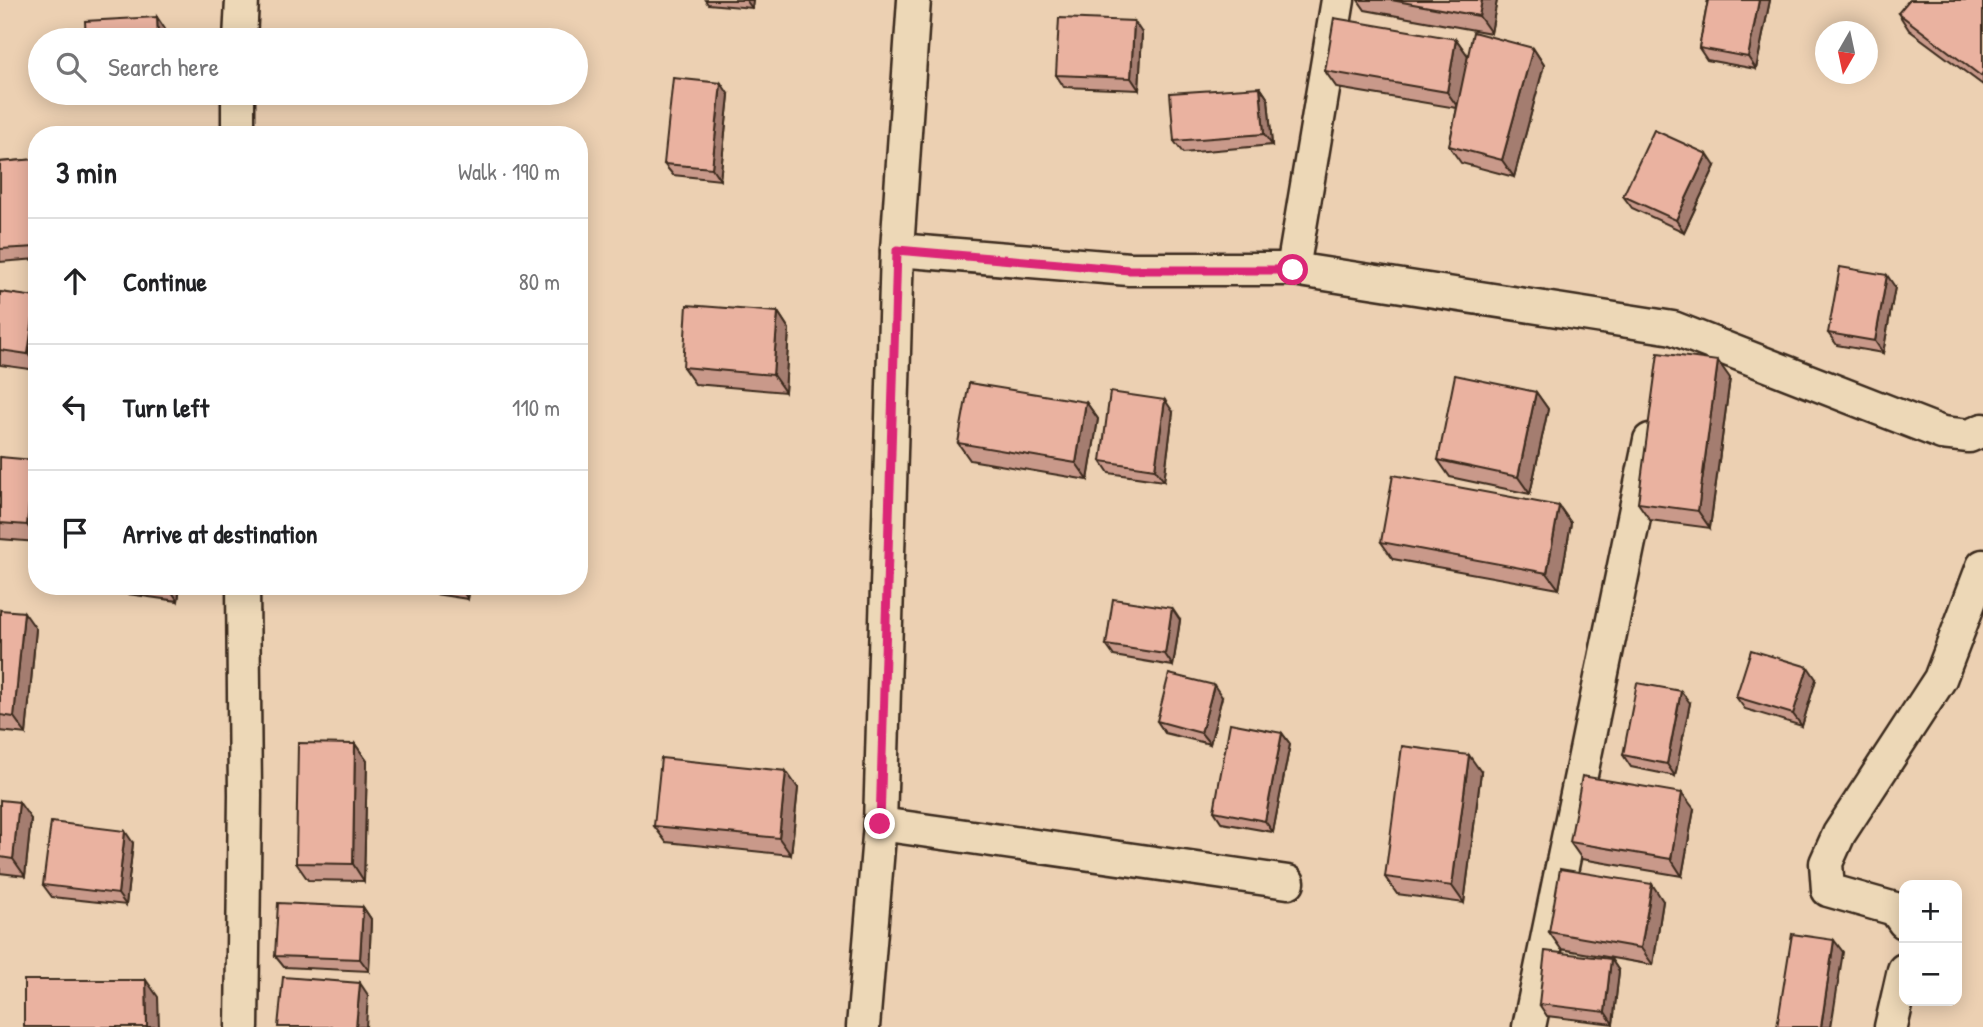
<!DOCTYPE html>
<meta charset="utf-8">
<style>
:root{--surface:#fff;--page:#f2f2f2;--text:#202124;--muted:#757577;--line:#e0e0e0}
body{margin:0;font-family:"Patrick Hand",sans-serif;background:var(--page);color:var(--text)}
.controls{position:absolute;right:21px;bottom:21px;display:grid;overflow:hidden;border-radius:14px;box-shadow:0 4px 18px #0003}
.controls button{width:63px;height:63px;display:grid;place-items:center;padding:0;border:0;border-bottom:2px solid var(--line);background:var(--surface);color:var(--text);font:35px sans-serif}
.compass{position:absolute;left:1815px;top:21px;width:63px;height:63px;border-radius:50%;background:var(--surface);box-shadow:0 4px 18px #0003;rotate:189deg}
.stop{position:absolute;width:21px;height:21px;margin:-16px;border:5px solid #db2777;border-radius:50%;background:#fff}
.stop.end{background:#db2777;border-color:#fff;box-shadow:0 2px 7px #0008}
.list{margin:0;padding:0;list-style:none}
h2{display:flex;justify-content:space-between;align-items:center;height:91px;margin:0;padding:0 28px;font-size:30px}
h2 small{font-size:23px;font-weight:400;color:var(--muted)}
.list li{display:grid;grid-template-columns:46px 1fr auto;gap:21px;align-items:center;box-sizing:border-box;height:126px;padding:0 28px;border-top:2px solid var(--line)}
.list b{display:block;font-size:26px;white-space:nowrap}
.list em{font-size:23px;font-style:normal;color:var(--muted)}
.icon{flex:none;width:38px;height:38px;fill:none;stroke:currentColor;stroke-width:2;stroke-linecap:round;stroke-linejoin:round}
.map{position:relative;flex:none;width:1983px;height:1027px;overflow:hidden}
.search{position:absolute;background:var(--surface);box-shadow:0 4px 18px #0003;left:28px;top:28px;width:560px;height:77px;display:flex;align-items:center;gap:18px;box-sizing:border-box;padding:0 24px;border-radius:38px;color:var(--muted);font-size:26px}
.panel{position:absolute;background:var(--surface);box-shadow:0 4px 18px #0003;left:28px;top:126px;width:560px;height:469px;border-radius:28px}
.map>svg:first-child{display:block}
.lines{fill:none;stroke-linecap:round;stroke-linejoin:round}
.minor-casing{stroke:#3b2a1e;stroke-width:37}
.minor{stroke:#edd8b7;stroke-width:32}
.wall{fill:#c9998a;stroke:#3b2a1e;stroke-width:2}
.shaded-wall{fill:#a47d70;stroke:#3b2a1e;stroke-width:2}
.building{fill:#eab2a0;stroke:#3b2a1e;stroke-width:2}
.route{stroke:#db2777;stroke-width:9}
</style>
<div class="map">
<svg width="1983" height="1027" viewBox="0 0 1983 1027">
<rect width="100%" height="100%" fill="#ecd0b2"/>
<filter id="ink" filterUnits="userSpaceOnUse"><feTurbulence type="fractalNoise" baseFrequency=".0143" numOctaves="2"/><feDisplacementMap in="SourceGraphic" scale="14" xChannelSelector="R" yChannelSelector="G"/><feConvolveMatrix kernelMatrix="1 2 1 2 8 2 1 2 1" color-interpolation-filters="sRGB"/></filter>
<g filter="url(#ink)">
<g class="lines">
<g class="minor-casing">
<g id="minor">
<polyline points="240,40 242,0"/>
<polyline points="238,93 238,135"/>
<polyline points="897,250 1129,269 1293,269 1673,328 1942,433 1969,436 1983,430"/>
<polyline points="1293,269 1338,0"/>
<polyline points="880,824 1288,882"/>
<polyline points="1904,922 1895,909 1828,890 1826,863 1839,834 1940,679 1983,566"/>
<polyline points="242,1027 245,795 243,586"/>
<polyline points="863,1027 880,824 897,250 914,0"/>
<polyline points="1529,1027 1650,440"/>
<polyline points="1891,1027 1904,970"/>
</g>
</g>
<use href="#minor" class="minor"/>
</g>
<g class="wall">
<polygon points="705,0 753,0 752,8 708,4"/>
<polygon points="1358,0 1497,0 1491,33 1365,10"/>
<polygon points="1708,0 1770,0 1756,69 1707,60 1699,48"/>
<polygon points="1983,0 1983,85 1909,30 1898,13"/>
<polygon points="1142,33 1139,90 1064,87 1056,75"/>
<polygon points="1456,39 1468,56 1533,48 1544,65 1514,177 1461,163 1449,146 1457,108 1337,88 1325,71"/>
<polygon points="1260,87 1268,99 1272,145 1183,153 1174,141"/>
<polygon points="729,95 720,180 673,175 664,164"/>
<polygon points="37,159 37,259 0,262 0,162"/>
<polygon points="1715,166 1684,232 1632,208 1623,196"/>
<polygon points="1895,287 1883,353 1837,345 1828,333"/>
<polygon points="0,292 37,298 37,370 0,365"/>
<polygon points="778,312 789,329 785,392 695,384 683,367"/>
<polygon points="1730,378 1710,528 1650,520 1638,503"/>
<polygon points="1536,392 1548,409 1530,494 1450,477 1438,460"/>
<polygon points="1086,402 1098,419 1088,480 970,460 958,443"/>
<polygon points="1173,412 1164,481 1109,473 1101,461"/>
<polygon points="0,457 37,465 37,542 0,539"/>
<polygon points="1559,506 1571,523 1559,589 1393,559 1381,542"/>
<polygon points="71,586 180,586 178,601"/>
<polygon points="383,586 470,586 468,599"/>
<polygon points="0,610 36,629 26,734 0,731"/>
<polygon points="1180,620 1173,666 1114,656 1106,645"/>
<polygon points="1816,679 1802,726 1745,709 1736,697"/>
<polygon points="1222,697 1210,744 1165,733 1157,721"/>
<polygon points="1690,703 1675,776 1631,767 1623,755"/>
<polygon points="1282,733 1290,744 1273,832 1222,823 1214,811"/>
<polygon points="355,744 367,761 364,881 308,880 296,863"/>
<polygon points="1481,772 1464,903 1397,894 1385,877"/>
<polygon points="798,788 791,855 666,842 654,826"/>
<polygon points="0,800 31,819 25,876 0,873"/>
<polygon points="1694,809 1682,876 1582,859 1570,842"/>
<polygon points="133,843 126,905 52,897 43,885"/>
<polygon points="1663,901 1653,965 1561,949 1549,932"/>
<polygon points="363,907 371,919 369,971 284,967 275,956"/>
<polygon points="1611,959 1619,971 1613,1024 1547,1016 1539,1004"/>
</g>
<g class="shaded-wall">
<polygon points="746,0 753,0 752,8"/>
<polygon points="1482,0 1497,0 1491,33 1479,16"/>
<polygon points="1759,0 1770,0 1756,69 1748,57"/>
<polygon points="157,17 165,29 166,40 158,40"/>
<polygon points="1134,21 1142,33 1139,90 1131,78"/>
<polygon points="1456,39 1468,56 1459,109 1447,92"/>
<polygon points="1533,48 1544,65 1514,177 1502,160"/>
<polygon points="721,83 729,95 720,180 712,168"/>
<polygon points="1260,87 1268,99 1272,145 1264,134"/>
<polygon points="1707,154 1715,166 1684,232 1676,220"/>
<polygon points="1887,275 1895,287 1883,353 1875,341"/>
<polygon points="36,297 37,298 37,367 28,354"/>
<polygon points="778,312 789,329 785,392 773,375"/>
<polygon points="1718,361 1730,378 1710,528 1698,511"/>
<polygon points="1536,392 1548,409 1530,494 1518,477"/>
<polygon points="1165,400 1173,412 1164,481 1155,469"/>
<polygon points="1086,402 1098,419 1088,480 1076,463"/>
<polygon points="33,460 37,465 37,539 27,525"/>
<polygon points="1559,506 1571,523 1559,589 1547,573"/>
<polygon points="168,586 180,586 178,601"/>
<polygon points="459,586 470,586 468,599"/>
<polygon points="1172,608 1180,620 1173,666 1165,654"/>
<polygon points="24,612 36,629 26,734 14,717"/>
<polygon points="1808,667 1816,679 1802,726 1793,714"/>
<polygon points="1214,685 1222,697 1210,744 1201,733"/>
<polygon points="1681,691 1690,703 1675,776 1667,764"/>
<polygon points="1282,733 1290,744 1273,832 1265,821"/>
<polygon points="355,744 367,761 364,881 353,864"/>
<polygon points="1469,755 1481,772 1464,903 1452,886"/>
<polygon points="786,771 798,788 791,855 779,838"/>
<polygon points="1682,793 1694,809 1682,876 1671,859"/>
<polygon points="19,802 31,819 25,876 13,859"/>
<polygon points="125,831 133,843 126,905 118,894"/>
<polygon points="1652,884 1663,901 1653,965 1641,948"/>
<polygon points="363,907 371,919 369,971 360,959"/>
<polygon points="1834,940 1843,952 1831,1027 1821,1027"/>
<polygon points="1611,959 1619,971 1613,1024 1605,1012"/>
<polygon points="146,980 158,997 159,1027 147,1027"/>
<polygon points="360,983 368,995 366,1027 356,1027"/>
</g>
<g class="building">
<polygon points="1391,0 1482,0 1479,16"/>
<polygon points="1708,0 1759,0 1748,57 1699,48"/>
<polygon points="1909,0 1983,0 1983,72 1981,76 1898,13"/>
<polygon points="157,17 158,40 86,40 85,21"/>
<polygon points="1059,18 1134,21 1131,78 1056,75"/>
<polygon points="1334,18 1456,39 1447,92 1325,71"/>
<polygon points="1473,32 1533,48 1502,160 1449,146"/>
<polygon points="673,78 721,83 712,168 664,164"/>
<polygon points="1260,87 1264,134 1174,141 1170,93"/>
<polygon points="1654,130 1707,154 1676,220 1623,196"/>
<polygon points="37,159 37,247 0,249 0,162"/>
<polygon points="1840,267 1887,275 1875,341 1828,333"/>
<polygon points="0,292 36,297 28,354 0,350"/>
<polygon points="687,305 778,312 773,375 683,367"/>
<polygon points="1658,353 1718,361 1698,511 1638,503"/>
<polygon points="1455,375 1536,392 1518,477 1438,460"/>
<polygon points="969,383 1086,402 1076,463 958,443"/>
<polygon points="1110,392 1165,400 1155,469 1101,461"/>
<polygon points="0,457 33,460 27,525 0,523"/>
<polygon points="1393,475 1559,506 1547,573 1381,542"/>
<polygon points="1113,599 1172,608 1165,654 1106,645"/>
<polygon points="0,610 24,612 14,717 0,715"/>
<polygon points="1751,650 1808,667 1793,714 1736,697"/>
<polygon points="1169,674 1214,685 1201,733 1157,721"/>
<polygon points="1637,683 1681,691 1667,764 1623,755"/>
<polygon points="1230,723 1282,733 1265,821 1214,811"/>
<polygon points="298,743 355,744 353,864 296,863"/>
<polygon points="1402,746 1469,755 1452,886 1385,877"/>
<polygon points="661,758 786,771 779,838 654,826"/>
<polygon points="1582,776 1682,793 1671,859 1570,842"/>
<polygon points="0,800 19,802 13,859 0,857"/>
<polygon points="51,822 125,831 118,894 43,885"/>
<polygon points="1560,869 1652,884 1641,948 1549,932"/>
<polygon points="278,903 363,907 360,959 275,956"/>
<polygon points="1792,934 1834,940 1821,1027 1777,1027"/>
<polygon points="1545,951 1611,959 1605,1012 1539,1004"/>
<polygon points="283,977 360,983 356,1027 278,1027"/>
<polygon points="24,980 146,980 147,1027 24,1027"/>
</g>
</g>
<g class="lines" filter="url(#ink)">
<polyline class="route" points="880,824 897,250 1129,270 1293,270"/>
</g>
</svg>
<div class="controls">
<button>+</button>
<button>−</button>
</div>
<svg class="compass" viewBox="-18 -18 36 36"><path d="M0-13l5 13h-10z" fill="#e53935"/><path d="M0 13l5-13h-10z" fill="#757577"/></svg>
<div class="stop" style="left:1293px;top:270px"></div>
<div class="stop end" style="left:880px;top:824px"></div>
<div class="search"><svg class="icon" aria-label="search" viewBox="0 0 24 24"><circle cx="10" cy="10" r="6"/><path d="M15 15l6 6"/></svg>Search here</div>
<section class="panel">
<h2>3 min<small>Walk · 190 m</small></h2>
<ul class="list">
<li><svg class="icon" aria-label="ahead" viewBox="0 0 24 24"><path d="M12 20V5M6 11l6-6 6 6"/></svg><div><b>Continue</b></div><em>80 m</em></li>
<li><svg class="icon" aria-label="left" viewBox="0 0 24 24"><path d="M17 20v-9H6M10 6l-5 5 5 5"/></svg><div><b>Turn left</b></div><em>110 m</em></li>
<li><svg class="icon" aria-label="arrive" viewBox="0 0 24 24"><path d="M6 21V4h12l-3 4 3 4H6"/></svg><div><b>Arrive at destination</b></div></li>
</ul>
</section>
</div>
